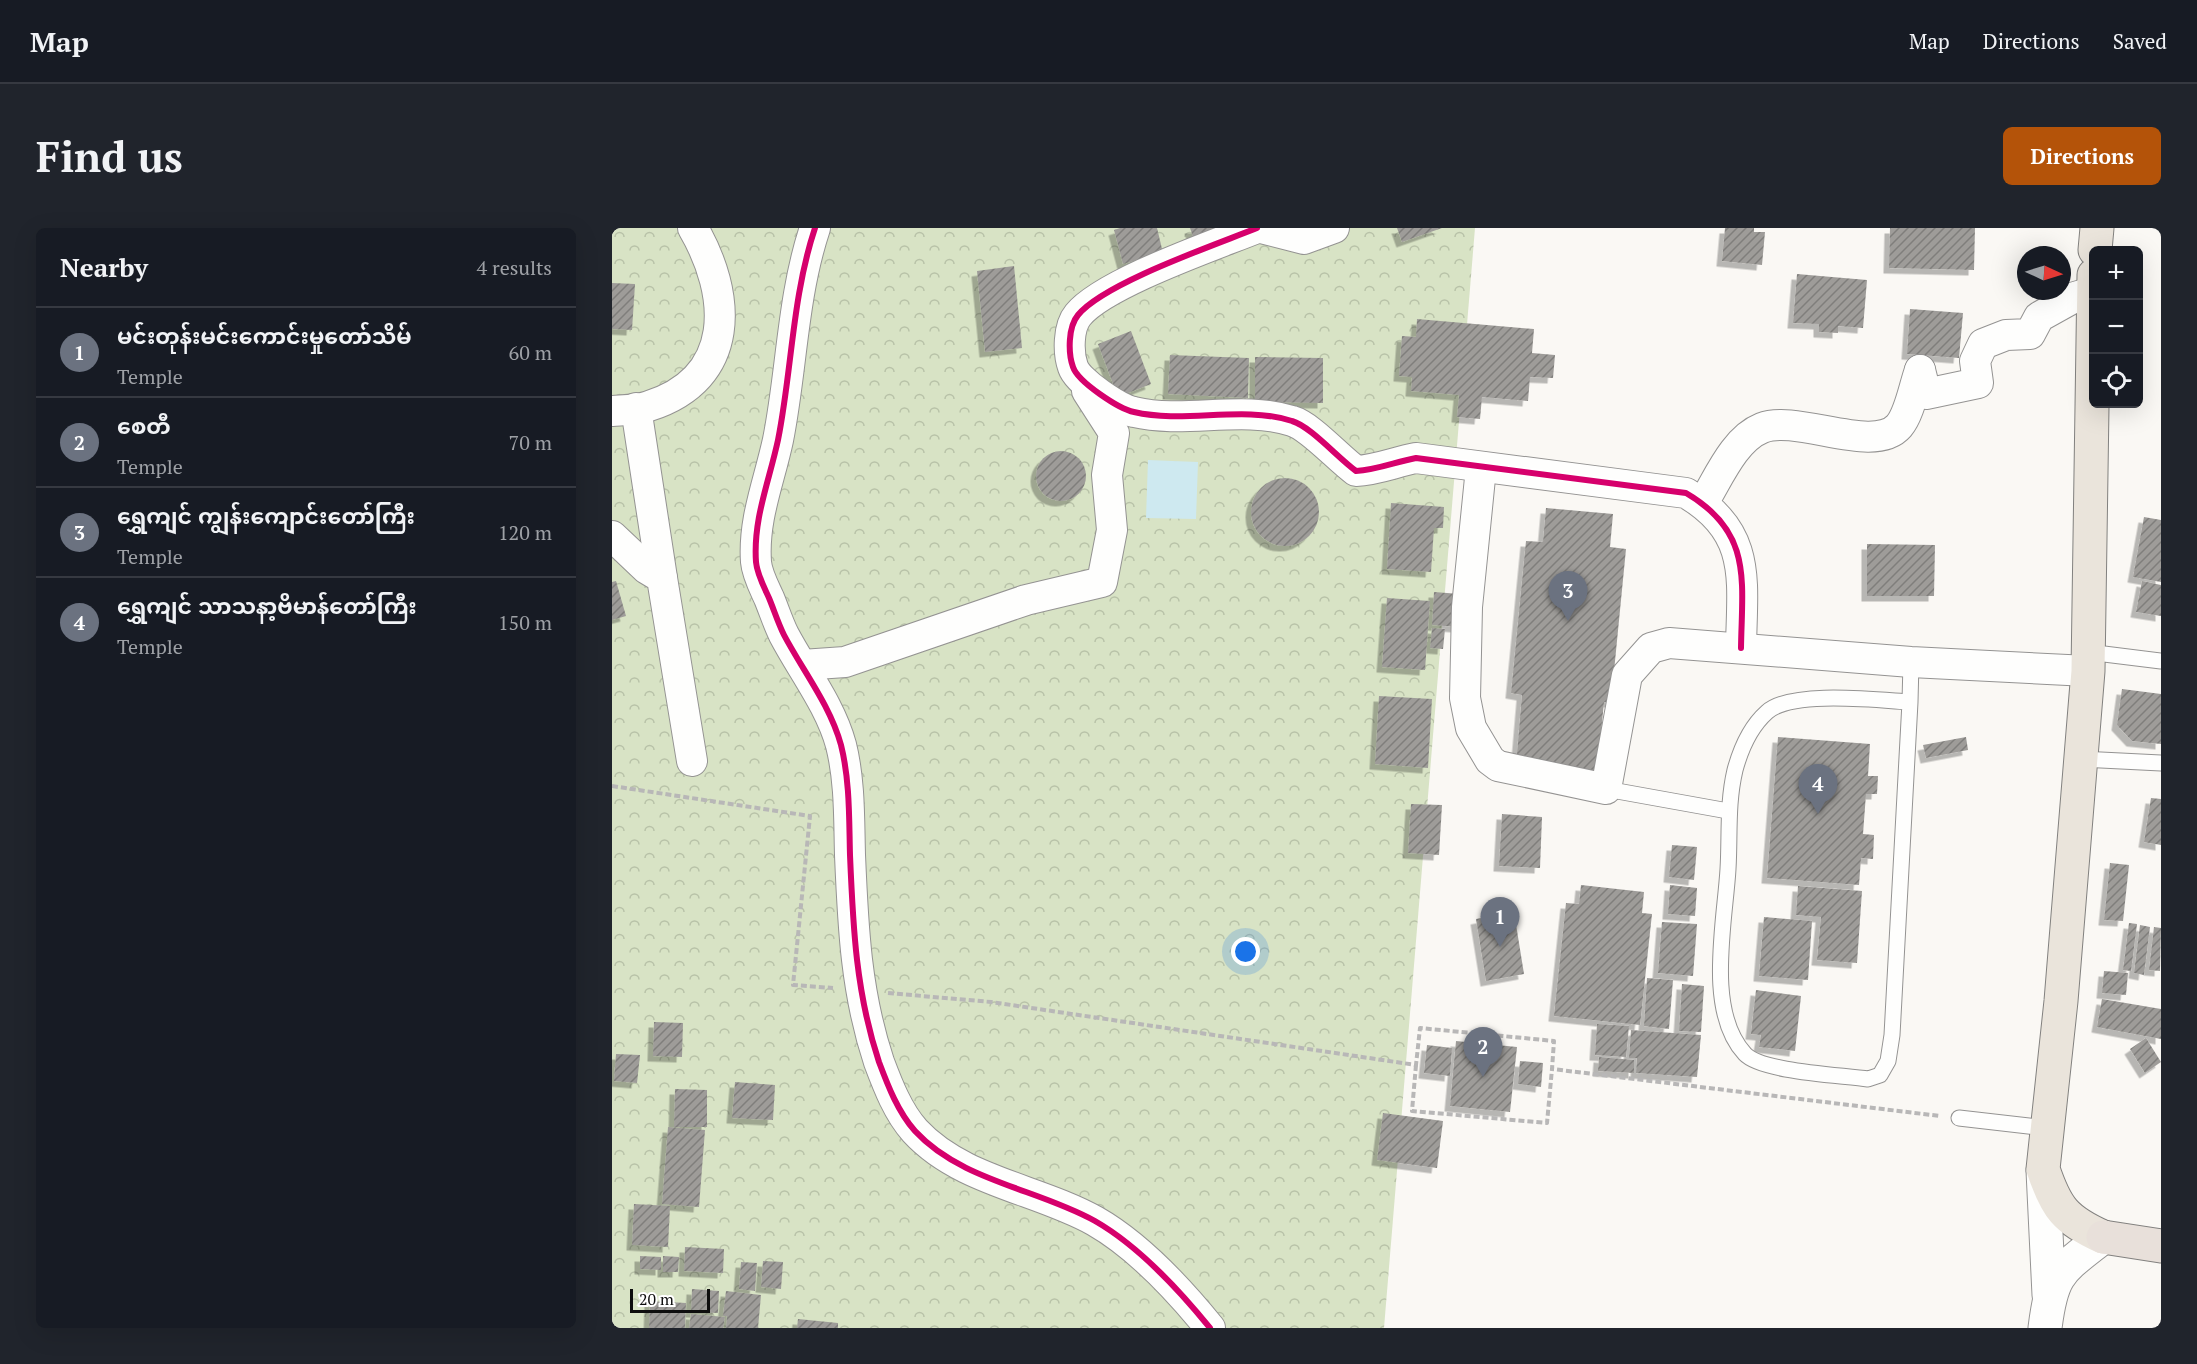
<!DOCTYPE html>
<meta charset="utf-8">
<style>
:root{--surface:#171b24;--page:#20242c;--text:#f1f3f6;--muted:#9ea1a6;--line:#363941;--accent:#b45309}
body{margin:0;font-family:"PT Serif","Noto Sans Myanmar",serif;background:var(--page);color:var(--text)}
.controls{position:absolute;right:18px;top:18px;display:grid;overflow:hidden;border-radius:9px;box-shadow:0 6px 24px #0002}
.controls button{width:54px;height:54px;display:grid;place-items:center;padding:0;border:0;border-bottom:2px solid var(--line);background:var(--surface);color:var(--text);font:30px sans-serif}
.compass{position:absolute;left:1405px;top:18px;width:54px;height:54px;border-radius:50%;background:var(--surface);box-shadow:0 6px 24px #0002;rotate:94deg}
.scale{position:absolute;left:18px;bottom:15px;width:80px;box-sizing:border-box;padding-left:6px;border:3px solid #0e0e0e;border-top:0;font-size:16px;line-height:21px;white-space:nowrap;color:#0e0e0e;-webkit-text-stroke:4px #fff;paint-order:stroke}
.you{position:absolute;left:634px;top:724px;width:21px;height:21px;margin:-15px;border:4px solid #fff;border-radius:50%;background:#1a73e8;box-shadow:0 0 0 9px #1a73e833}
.badge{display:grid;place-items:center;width:39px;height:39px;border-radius:50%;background:var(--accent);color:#fff;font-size:20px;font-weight:700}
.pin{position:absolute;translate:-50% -50px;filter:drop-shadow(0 2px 3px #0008)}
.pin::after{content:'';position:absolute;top:32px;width:21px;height:18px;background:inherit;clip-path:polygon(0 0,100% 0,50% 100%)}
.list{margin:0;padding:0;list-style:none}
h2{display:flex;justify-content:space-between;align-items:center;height:78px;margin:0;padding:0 24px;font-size:26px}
h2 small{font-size:20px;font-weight:400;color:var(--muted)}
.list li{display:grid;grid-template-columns:39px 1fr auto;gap:18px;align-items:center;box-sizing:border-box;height:90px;padding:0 24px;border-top:2px solid var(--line)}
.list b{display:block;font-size:22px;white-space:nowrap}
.list p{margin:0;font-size:20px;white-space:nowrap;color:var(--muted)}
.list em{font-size:20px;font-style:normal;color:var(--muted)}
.icon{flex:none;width:33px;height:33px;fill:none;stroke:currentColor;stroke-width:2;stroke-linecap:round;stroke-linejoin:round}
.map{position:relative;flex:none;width:1549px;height:1100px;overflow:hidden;border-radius:9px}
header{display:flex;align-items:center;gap:36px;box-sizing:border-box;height:84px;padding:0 30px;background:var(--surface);border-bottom:2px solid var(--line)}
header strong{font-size:28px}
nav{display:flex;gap:33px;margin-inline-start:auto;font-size:21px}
.intro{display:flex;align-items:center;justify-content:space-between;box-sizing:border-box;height:144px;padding:0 36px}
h1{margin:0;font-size:42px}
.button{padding:15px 27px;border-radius:9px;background:var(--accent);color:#fff;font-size:21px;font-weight:700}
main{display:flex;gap:36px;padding:0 36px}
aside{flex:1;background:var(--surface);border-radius:9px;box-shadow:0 6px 24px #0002}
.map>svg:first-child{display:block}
.forest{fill:url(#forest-crowns)}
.water{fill:#cee9f0}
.building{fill:url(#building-hatch);filter:url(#shadow)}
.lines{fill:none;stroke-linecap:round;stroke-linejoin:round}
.service-casing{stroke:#949392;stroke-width:17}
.minor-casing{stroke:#949392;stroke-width:32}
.tertiary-casing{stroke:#949392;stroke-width:35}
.primary-casing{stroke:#82817f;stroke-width:35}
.trunk-casing{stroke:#82817f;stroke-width:35}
.path{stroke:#b8b7b7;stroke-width:4;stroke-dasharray:6 3;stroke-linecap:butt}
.service{stroke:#fefefd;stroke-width:15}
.minor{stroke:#fefefd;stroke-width:30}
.tertiary{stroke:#fefefd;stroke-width:33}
.primary{stroke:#eae4db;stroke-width:33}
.trunk{stroke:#e8e0da;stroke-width:33}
.cycleway-casing{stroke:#fff;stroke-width:10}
.cycleway{stroke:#d6006c;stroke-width:6}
</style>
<header>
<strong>Map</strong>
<nav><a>Map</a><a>Directions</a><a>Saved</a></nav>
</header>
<div class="intro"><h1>Find us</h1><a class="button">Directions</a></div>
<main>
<aside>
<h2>Nearby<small>4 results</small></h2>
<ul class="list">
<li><span class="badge" style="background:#6b7280">1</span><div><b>မင်းတုန်းမင်းကောင်းမှုတော်သိမ်</b><p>Temple</p></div><em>60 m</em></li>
<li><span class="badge" style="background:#6b7280">2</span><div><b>စေတီ</b><p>Temple</p></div><em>70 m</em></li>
<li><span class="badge" style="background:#6b7280">3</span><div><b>ရွှေကျင် ကျွန်းကျောင်းတော်ကြီး</b><p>Temple</p></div><em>120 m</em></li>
<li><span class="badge" style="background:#6b7280">4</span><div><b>ရွှေကျင် သာသနာ့ဗိမာန်တော်ကြီး</b><p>Temple</p></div><em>150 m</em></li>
</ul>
</aside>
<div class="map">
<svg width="1549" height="1100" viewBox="0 0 1549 1100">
<defs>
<pattern id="forest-crowns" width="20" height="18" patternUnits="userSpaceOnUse" patternTransform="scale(1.5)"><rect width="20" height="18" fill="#d8e3c5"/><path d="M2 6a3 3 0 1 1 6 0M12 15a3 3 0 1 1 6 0" fill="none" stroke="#b8c2a8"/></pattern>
<pattern id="building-hatch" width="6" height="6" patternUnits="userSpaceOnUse" patternTransform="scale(1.5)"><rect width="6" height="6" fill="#9e9c99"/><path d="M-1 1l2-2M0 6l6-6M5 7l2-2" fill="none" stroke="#7f7e7b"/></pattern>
<filter id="shadow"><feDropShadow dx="-5.5" dy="5.5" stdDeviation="0" flood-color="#0004"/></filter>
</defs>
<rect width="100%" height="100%" fill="#faf8f4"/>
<polygon class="forest" points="0,0 863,0 772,1100 0,1100"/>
<polygon class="water" points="536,232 586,234 584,291 534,290"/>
<g class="building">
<polygon points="508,0 545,0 551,25 511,36 502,2"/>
<polygon points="578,0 616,0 582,12"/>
<polygon points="785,0 830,0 790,14"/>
<polygon points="1113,0 1142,0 1142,4 1153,4 1150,37 1110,33"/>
<polygon points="1278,0 1363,0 1362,42 1277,40"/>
<polygon points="402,38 410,120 373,124 365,43"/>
<polygon points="1185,46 1255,52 1251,100 1226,98 1226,105 1207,104 1207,96 1181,95"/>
<polygon points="0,55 23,56 20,102 0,101"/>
<polygon points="1298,81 1351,85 1347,130 1295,126"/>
<polygon points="805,91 922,101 920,125 943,127 941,150 918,149 916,173 870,169 868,191 845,189 847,167 799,163 800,149 787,148 790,108 804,109"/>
<polygon points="519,103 539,156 506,169 486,116"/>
<polygon points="558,127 637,130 636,170 556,166"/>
<polygon points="643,129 711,130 711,175 643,174"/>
<circle cx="449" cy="248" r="25"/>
<circle cx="673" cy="284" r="34"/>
<polygon points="779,275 832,279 831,300 822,300 819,344 775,341"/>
<polygon points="934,280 1001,286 998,319 1014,321 999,474 992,474 985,545 904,537 910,467 899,465 914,313 931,314"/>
<polygon points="1532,289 1549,292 1549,354 1521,349"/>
<polygon points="1255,316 1323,317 1322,368 1255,368"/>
<polygon points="4,353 14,388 0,392 0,354"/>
<polygon points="1530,353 1549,357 1549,388 1524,384"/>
<polygon points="822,364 848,366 846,399 820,397"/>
<polygon points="775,370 818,373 813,442 770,439"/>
<polygon points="820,400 833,401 831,421 818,420"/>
<polygon points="1510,461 1549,466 1549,516 1520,513 1505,497"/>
<polygon points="767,468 820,471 816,540 763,536"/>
<polygon points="1166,509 1258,516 1256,548 1266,548 1265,566 1254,566 1251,606 1262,607 1261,631 1249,630 1247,657 1155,650"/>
<polygon points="1354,509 1356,522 1314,530 1311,517"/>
<polygon points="1539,570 1549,571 1549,617 1532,614"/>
<polygon points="799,576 830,577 827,627 796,625"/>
<polygon points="890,586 930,589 928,640 887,638"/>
<polygon points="1060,617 1085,619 1082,652 1057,649"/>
<polygon points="1498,635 1517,637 1511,693 1492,692"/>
<polygon points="969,657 1032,664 1030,685 1040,686 1028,797 942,788 954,675 967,676"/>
<polygon points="1058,657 1085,660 1083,688 1056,686"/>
<polygon points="1186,658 1250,663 1245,735 1205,732 1209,689 1184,687"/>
<polygon points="902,684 912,746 874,753 864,691"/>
<polygon points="1152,689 1200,693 1196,752 1147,748"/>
<polygon points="1050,694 1085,696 1081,748 1046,745"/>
<polygon points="1517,695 1525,696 1519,743 1511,742"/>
<polygon points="1528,697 1538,699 1532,747 1522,745"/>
<polygon points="1542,699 1549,700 1548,743 1537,742"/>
<polygon points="1492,743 1516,745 1514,767 1490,765"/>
<polygon points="1035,750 1061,752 1057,801 1032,798"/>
<polygon points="1070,756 1092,758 1089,804 1067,803"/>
<polygon points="1144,762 1189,768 1183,823 1147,819 1149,807 1139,806"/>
<polygon points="1490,771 1549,781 1549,811 1485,799"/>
<polygon points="42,794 71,795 70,829 41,828"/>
<polygon points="985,796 1017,798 1014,829 983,827"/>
<polygon points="1019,802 1089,807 1085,849 1024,845 1025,830 1017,830"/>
<polygon points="1534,810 1549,834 1533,845 1518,821"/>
<polygon points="844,813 905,819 898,884 838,878"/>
<polygon points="815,817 840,820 838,848 812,845"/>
<polygon points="4,826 28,827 25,855 2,853"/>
<polygon points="987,829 1022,832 1022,845 986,843"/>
<polygon points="908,833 931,835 929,859 906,856"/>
<polygon points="123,854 163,857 161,892 120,890"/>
<polygon points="63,861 95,862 95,899 62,899"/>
<polygon points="771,885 831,893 825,940 765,932"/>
<polygon points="56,899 93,902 87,979 50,976"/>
<polygon points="22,976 58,978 56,1019 20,1017"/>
<polygon points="73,1019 112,1021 111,1045 72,1043"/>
<polygon points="28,1028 49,1029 49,1042 28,1041"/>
<polygon points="51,1028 67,1029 66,1044 51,1044"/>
<polygon points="151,1033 171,1034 169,1061 149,1059"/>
<polygon points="129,1034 145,1035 143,1063 127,1061"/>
<polygon points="80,1061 107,1063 106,1085 79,1084"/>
<polygon points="114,1063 149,1067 146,1100 114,1100 115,1088 111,1088"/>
<polygon points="38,1073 74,1075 73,1100 37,1100"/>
<polygon points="79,1086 113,1089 111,1100 77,1100"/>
<polygon points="186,1091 226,1095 226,1100 185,1100"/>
</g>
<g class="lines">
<g class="service-casing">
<g id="service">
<polyline points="1476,424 1549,433"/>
<path d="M1298,474C1265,472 1179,462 1155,484C1138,499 1129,520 1123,542C1115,576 1118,608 1116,641C1113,694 1093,783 1133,826C1150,844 1230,847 1256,851L1268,847L1276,833L1280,807L1298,474L1299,434"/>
<polyline points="1469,531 1549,535"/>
<polyline points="994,561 1116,583"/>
<polyline points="1347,890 1434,900"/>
</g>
</g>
<g class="minor-casing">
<g id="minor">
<path d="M203,0C180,69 180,142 166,212C157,254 141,291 144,334C145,346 152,359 157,370C162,382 166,395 172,407C191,443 218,477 229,517C238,553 237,591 238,627C241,699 244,765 267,834C276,858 286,884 303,903C349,953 426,961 483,993C525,1017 568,1063 598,1100"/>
<path d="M645,0C603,17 492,55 466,87C456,99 456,125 461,139C466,154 507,181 522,184C573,196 630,177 680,193C698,198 726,230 744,243C765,242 783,234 804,230L1074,265C1141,304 1130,353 1129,420"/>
<polyline points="649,0 692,11 722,0"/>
<polyline points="1308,142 1314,166 1366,155 1363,133 1371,116 1394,107 1418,106 1427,89 1463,69 1480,64"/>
<polyline points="24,180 50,350"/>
<path d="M0,183C12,182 26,182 37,178C125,150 120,67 81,0"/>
<polyline points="869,240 855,379 853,470 859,500 878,532 886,538 994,561 1015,447 1039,420 1057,415 1299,434 1476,443"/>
<path d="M1091,275C1106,251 1122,211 1150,200C1185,186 1262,227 1287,198C1298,185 1302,158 1308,142"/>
<polyline points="0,308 35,341 50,350 80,533"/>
<polyline points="190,437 233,434 414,372 490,354 500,302 495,247 502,205 475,163"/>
</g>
</g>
<g class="tertiary-casing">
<g id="tertiary">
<polyline points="1431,943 1437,1067"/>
<path d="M1433,1100C1440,1044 1448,1043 1491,1009"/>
</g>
</g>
<g class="primary-casing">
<g id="primary">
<polyline points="1483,22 1485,0"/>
<path d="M1482,47L1476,443L1449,773L1431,941C1444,980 1453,992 1491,1009"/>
</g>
</g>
<g class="trunk-casing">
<polyline id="trunk" points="1491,1009 1549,1018"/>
</g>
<g class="path">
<polyline points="0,558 198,588 181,757 221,760"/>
<polyline points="276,765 379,774 804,837 808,800 942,813 940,841 1328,888"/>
<polyline points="804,837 800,883 935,895 940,841"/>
</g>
<use href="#service" class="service"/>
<use href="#minor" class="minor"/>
<use href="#tertiary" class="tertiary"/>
<use href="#primary" class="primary"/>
<use href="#trunk" class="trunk"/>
<g class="cycleway-casing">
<g id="cycleway">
<path d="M203,0C180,69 180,142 166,212C157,254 141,291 144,334C145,346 152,359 157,370C162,382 166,395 172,407C191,443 218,477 229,517C238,553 237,591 238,627C241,699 244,765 267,834C276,858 286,884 303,903C349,953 426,961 483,993C525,1017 568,1063 598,1100"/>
<path d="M645,0C603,17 492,55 466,87C456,99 456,125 461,139C466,154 507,181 522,184C573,196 630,177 680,193C698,198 726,230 744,243C765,242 783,234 804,230L1074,265C1141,304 1130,353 1129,420"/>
</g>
</g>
<use href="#cycleway" class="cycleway"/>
</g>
</svg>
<div class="controls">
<button>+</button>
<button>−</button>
<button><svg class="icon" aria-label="locate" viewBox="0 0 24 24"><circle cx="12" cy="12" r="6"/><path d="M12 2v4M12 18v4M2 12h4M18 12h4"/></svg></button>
</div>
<svg class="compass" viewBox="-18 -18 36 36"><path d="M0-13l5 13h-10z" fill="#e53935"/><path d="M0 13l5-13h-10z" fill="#9ea1a6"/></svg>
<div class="scale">20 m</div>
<div class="you"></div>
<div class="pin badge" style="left:888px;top:719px;background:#6b7280">1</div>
<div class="pin badge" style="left:871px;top:849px;background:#6b7280">2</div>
<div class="pin badge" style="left:956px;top:393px;background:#6b7280">3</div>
<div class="pin badge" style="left:1206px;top:586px;background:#6b7280">4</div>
</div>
</main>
